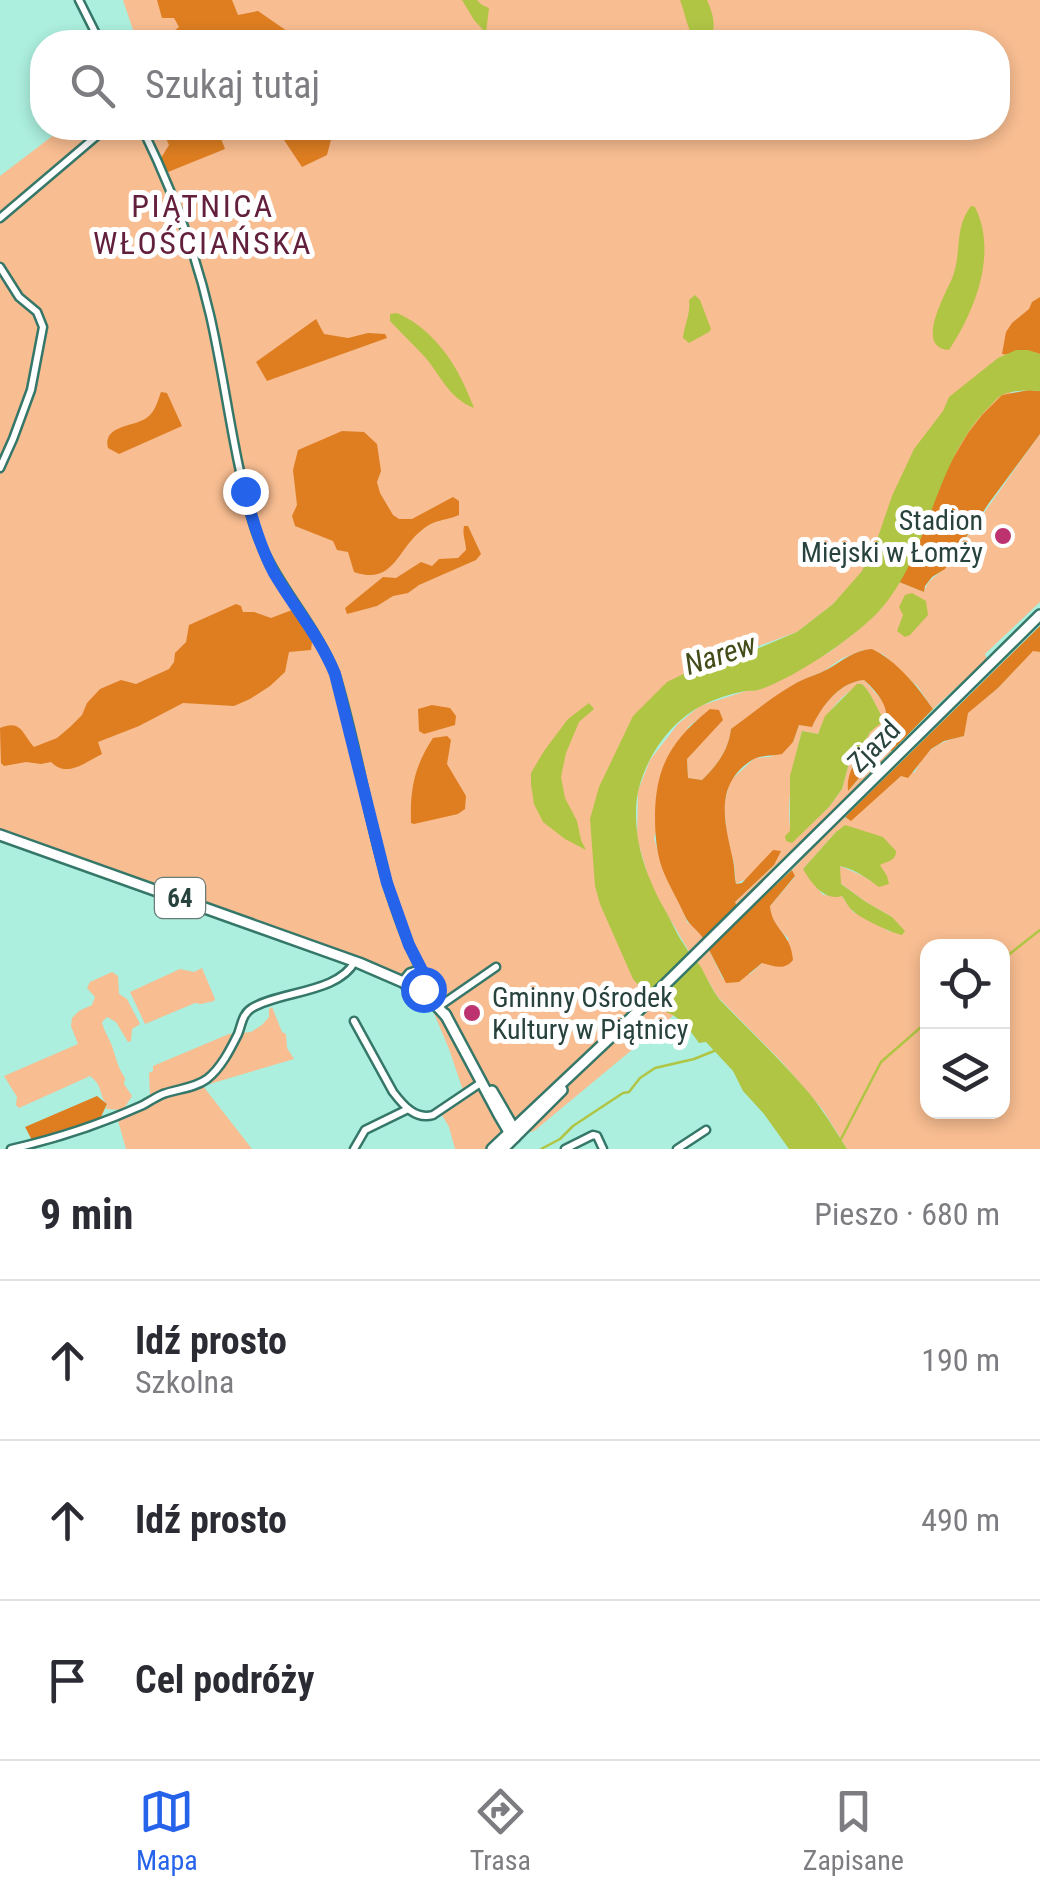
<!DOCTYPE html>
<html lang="pl">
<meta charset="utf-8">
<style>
:root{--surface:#fff;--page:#f7f7f7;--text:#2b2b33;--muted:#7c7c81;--line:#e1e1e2;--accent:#2563eb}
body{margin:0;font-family:"Roboto Condensed",sans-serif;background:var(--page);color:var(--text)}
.controls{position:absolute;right:30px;bottom:30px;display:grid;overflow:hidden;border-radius:20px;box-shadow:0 5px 15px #0003}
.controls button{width:90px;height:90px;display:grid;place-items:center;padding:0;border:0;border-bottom:2px solid var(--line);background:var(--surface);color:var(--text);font:50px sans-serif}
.stop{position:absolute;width:30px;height:30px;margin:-22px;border:8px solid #2563eb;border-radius:50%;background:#fff}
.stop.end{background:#2563eb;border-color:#fff;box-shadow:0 2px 10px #0008}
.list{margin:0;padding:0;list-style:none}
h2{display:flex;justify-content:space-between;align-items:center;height:130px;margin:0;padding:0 40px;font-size:42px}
h2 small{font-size:32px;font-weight:400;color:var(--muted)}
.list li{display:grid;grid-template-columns:65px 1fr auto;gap:30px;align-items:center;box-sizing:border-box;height:160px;padding:0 40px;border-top:2px solid var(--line)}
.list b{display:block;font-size:38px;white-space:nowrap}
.list p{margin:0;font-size:32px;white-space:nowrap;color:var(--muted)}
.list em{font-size:32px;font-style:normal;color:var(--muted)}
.icon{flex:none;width:55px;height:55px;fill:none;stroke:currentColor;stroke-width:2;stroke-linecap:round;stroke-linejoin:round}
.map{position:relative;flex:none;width:1040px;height:1149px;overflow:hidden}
.search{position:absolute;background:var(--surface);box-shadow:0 5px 15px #0003;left:30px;right:30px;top:30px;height:110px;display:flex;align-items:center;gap:25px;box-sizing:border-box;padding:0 35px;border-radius:40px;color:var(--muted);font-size:38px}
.sheet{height:610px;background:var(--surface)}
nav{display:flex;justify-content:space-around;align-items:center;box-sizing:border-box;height:140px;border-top:2px solid var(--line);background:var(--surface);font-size:28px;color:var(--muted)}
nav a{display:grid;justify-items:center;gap:5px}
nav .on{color:var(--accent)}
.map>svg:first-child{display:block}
.green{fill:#f8bd91;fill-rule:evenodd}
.forest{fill:#de7e21}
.water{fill:#b0c544}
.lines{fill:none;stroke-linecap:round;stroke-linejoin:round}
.stream{stroke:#b0c544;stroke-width:2.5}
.minor-casing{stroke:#357769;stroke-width:11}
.major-casing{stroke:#357769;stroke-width:14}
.minor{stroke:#fff;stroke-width:6}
.major{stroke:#fff;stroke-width:9}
.route{stroke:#2563eb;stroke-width:12}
.poi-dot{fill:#bc3370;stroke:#fff;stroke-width:4}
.labels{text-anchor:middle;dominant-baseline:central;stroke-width:10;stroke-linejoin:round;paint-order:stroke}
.shield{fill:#fff;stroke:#687b77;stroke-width:2.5}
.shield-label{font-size:25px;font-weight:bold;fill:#28433d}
.poi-label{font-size:28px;fill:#28433d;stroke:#fff;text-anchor:end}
.street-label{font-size:28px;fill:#28433d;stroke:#fff}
.water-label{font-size:30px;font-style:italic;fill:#434b19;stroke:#fff}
.quarter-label{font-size:32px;letter-spacing:2.5px;fill:#63203c;stroke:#fff}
</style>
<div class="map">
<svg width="1040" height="1149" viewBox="0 0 1040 1149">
<rect width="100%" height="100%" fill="#acefde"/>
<g class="green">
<polygon points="123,0 1040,0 1040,357 889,544 833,604 797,632 720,660 660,709 608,846 674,1015 534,1131 494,1142 486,1149 455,1149 449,1127 442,1115 466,1099 449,1049 428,999 253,922 0,830 0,176 63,128 998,128 998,42 137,42"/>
<path d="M1040,434V602L985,654L987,659L933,709L918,687L883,654L863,650L841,659L824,671L798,682L731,729C728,751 718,764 702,780L688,778L687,759L700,743L719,711L710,710L688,727L654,838L663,869L682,907L687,922L698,929L704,940L690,953L651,887L637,838L638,791L650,760L678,724L700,706L746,691L758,690L781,680L831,651L857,631L881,609L899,582L924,592C928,577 941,575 949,563C979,520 1009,477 1040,434Z"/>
<path d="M1033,650L1040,652V1149H847L823,1110L807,1091L781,1061L717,996L696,960L708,948L723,979L750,974L789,939C780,930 769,920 770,906L795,877L792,870L842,817L851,820L901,776L915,772C925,749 941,741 964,736L967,713L998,688ZM836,832L879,886L863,876L840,866V883L866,902L892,917L890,932L881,926L853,912L842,896L823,895L803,869ZM928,946H1002V1112H928Z"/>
<path d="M864,680L885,704L887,719L879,735L852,766L849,790L876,758L886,749L892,751L737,907L734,903L774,865L736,884L734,862L728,846L724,805L730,781L755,758L770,757L793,742L799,725L812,726C822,705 840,682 864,680ZM862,684C872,694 875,705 882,717L870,732L860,751L849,763L842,789L829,807L792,842C785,804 792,769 802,731L818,734C826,713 841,694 862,684Z"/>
<polygon points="202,968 215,999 214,1001 201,1004 195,1003 145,1024 130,992 180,969 194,972"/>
<path d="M112,972L118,976L119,994L127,999L140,1024L132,1029L131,1041L128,1042L116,1022L107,1017L102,1022C104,1031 109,1038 112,1046C116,1058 118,1068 125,1078L124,1084L132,1096L123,1110L106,1109L107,1104C98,1094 104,1087 90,1076L19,1108L16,1105L17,1097L4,1076L78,1044L71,1026L72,1018L79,1011L92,1005L95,997L87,988L90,982Z"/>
<polygon points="272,1007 282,1032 286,1034 287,1048 294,1059 203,1086 252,1149 126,1149 117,1117 170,1097 154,1102 150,1097 149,1073 153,1071 153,1066 229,1034 251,1032 262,1025 269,1017 269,1009"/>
</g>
<g class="forest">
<polygon points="157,0 232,0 238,15 258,11 303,42 197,42 193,38 176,42 160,42 179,27 174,18 162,18"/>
<polygon points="161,128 217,128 225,149 168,172 161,158 169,145"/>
<polygon points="276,128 334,128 327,155 302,167"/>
<path d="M1040,297V354C1018,346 1018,356 1002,354L1006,332L1012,323L1029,309L1032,302Z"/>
<polygon points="316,319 324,334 348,338 368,333 385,334 387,338 267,381 256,362"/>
<polygon points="1029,390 1040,391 1040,434 989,503 945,569 932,577 925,586 924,592 899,582 916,552 929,512 949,465 968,433 982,415 1002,395"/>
<path d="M161,392L167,393L182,426L119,454L108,448C102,423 138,428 150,415C156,409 158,400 161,392Z"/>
<path d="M342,431L364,432L377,444L381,471L377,482L380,493L393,515L399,519H412L453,497L459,501V515C445,521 435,519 422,530C397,549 394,586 354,572L348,552L337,550L333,541L295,526L292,516L297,505L293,470L298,450Z"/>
<path d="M464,526H468L481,554L476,560L419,585L408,593L393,596L377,606L347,614L345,608L383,577L396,578L421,562L432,566L439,559L458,558L466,550C466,541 462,535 464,526Z"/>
<path d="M236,604L241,606L243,612H254L271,618L292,610L312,642L311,650L289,652L285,672L270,686L250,699L234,706L183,703L139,726L98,742L102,754C84,763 67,778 51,762L41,764L26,762L4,766L1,763L0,728C21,719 22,733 34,747L57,738L70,727L82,715L87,703L100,689L121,680L136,684L169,669L174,662L175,653L186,642L189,625Z"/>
<polygon points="1040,626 1040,652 1033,651 998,688 968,713 964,736 944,741 931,749 908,778 901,776 851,821 845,817"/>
<path d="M872,649C897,661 917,686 933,709L892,751L886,749L876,758L848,791C843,741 924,734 864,680C840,682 822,705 812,727L799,725L793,742L782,754C773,756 759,755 752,760C713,785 725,824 733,860C735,868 734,876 736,884L742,883L773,850L781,851L774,865L735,902L737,907L704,940C699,930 689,926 685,916C678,900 668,884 662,868C656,850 655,833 655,814C656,765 672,740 710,709L719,710L723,720L687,759L688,778L702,780C718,764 728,751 731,729C753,713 774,695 798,682C808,677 819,674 828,669C842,661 854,650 872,649Z"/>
<polygon points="432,705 450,708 456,716 455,725 424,734 419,731 418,709"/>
<path d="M447,736L451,740L447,764L466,796L465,809L458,814L414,824L411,823C410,789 414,767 433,738Z"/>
<path d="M792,870L795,876L770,906C772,930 791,932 793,960C784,971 774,966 762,963L739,982L726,983L708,948Z"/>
<polygon points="97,1096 107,1104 99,1121 33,1142 25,1127"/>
</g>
<g class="water">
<polygon points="462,0 477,0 482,5 489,8 486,33 474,20"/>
<path d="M680,0H707C713,14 718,29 708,42C687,42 687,17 680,0Z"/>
<path d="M971,206L975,207C998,253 975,311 949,350C913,348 947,292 953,276C962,250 954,229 971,206Z"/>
<path d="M695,295L700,300L711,329L709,332L689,343L683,338C684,325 691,314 689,300Z"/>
<path d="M397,313C437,331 459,368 474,408C448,398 441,375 424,356C413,344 401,333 390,321V314Z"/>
<path d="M1016,350H1028L1040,354V391C1029,390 1012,390 1002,395C997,397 991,406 986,410C932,467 931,552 880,610C857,636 794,678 761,689C752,692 755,690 746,691C732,693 715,699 703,705C666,723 637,770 636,809C635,846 647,878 665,910C671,920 676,933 683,943C688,952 695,959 701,967C707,978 712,990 720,1000C750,1031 781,1060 809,1093C823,1110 835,1130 847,1149H789L764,1114L743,1091L733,1071L706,1042L699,1043L686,1025L673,1015L660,1009L633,979L600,904L595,886L590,819L599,787L633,716L667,682L698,667L759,648L797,632L833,604L862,571L877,540L892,496L914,449L943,411L949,397L998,358Z"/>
<polygon points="912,593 926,601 928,615 910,635 905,637 897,631 903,615 899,607 905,595"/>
<path d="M857,684H862C872,694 875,705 883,718L881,723L870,732L860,751L849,763L842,789L829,807L792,843L786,841L785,836L790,831V776L802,731L818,734L825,716Z"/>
<polygon points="589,703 594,709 579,722 566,753 561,777 565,798 577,821 581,840 586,850 565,839 543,822 534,804 531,784 531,773 544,751 568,719"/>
<path d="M845,825L883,837L896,851C896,861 888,861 880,865L887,876L889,884L879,887C867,878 854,869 840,866L841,884L866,902L892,917L905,931L902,935C892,933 860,918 853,911C848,907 846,901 842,896C824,901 812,884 803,869L836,832Z"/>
</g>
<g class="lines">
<g class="stream">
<polyline points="1002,960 1040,930"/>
<polyline points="841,1139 881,1062 928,1021"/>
<polyline points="541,1149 560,1139 573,1126 623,1093 629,1092 640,1078 655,1068 694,1059 714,1051"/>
</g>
<g class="minor-casing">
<g id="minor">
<polyline points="79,0 100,42"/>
<path d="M142,128C171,187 195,250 210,315C226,385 233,457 254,526C271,580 314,621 335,673C366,773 374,880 423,974"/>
<polyline points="0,218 106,128"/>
<polyline points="0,267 19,297 37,312 43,327 31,390 13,439 0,468"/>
<polyline points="441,1005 496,967"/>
<path d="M354,1021L393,1092C403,1105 415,1120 433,1115L482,1082"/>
<path d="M11,1149C55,1139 101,1124 143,1105C150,1101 156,1097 163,1094C177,1089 195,1088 207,1079C221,1068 230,1050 238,1034C242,1024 242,1014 252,1008C280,991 339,993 355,961"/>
<polyline points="354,1149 365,1130 408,1109"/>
<polyline points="565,1149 593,1135 597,1136 603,1149"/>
<polyline points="677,1149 706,1130"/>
</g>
</g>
<g class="major-casing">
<g id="major">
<polyline points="0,835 359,963 403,982 412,990 424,992 446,1016"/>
<polyline points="407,984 406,979 410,974 416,972 423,974 436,996"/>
<polyline points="445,1014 499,1115 509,1132 515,1137"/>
<polyline points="492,1091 514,1129"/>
<polyline points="492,1149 631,1018 1040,615"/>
<polyline points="503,1149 562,1090"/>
</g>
</g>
<use href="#minor" class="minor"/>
<use href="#major" class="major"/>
</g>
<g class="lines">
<path class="route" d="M245,491C252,519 260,547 274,573C294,607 320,637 335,674L387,883L409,945L426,978L427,984L423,989"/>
</g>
<g class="poi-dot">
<circle cx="1003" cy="536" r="10"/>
<circle cx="472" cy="1013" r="10"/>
</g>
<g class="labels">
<rect class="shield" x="155" y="878" width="50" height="40" rx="8"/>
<g class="shield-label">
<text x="180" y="898">64</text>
</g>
<g class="poi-label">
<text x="983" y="520">Stadion<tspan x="983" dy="32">Miejski w Łomży</tspan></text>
<text x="492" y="997" text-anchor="start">Gminny Ośrodek<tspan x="492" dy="32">Kultury w Piątnicy</tspan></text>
</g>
<g class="street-label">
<text transform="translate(874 746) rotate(-45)">Zjazd</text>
</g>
<g class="water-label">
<text transform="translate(720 654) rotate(-18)">Narew</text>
</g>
<g class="quarter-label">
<text x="203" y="206">PIĄTNICA<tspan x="203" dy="37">WŁOŚCIAŃSKA</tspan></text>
</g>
</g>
</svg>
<div class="controls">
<button><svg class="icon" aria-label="locate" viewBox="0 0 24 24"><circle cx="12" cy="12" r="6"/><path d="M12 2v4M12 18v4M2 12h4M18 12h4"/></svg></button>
<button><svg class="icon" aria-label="layers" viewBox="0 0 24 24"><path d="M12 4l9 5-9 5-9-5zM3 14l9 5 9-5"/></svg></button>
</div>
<div class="stop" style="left:423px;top:989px"></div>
<div class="stop end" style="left:245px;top:491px"></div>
<div class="search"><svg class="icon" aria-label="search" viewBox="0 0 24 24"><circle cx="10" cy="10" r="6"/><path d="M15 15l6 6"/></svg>Szukaj tutaj</div>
</div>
<section class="sheet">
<h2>9 min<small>Pieszo · 680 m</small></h2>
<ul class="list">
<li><svg class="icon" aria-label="ahead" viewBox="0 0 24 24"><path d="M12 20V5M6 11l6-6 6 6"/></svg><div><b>Idź prosto</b><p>Szkolna</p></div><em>190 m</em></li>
<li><svg class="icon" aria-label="ahead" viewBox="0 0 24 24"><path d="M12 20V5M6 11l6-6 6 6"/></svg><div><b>Idź prosto</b></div><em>490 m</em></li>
<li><svg class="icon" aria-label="arrive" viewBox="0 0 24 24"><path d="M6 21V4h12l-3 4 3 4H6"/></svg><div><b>Cel podróży</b></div></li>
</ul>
</section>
<nav>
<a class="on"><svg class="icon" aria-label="map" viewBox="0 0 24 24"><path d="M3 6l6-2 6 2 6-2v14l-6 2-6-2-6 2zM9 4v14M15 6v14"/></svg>Mapa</a>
<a><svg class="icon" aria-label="directions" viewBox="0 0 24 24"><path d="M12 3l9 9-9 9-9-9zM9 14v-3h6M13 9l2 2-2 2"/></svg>Trasa</a>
<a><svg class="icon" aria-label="saved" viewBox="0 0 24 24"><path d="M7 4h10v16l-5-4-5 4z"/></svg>Zapisane</a>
</nav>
